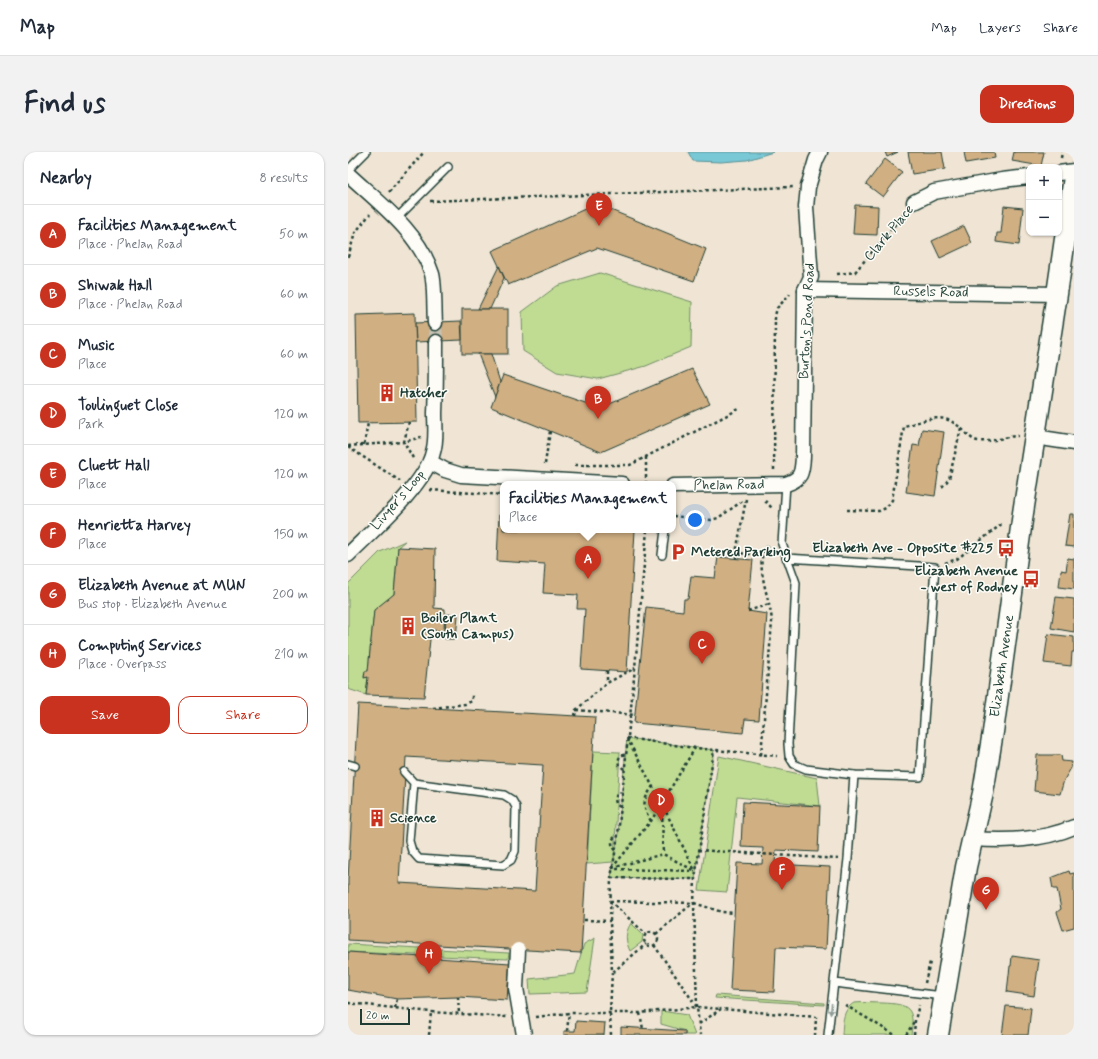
<!DOCTYPE html>
<meta charset="utf-8">
<style>
:root{--surface:#fff;--page:#f2f2f3;--text:#1f2937;--muted:#747a83;--line:#e0e1e3;--accent:#c8321e}
body{margin:0;font-family:Mynerve,sans-serif;background:var(--page);color:var(--text)}
.controls{position:absolute;right:12px;top:12px;display:grid;overflow:hidden;border-radius:8px;box-shadow:0 1px 3px #0004}
.controls button{width:36px;height:36px;display:grid;place-items:center;padding:0;border:0;border-bottom:1px solid var(--line);background:var(--surface);color:var(--text);font:20px sans-serif}
.scale{position:absolute;left:12px;bottom:10px;width:50px;box-sizing:border-box;padding-left:4px;border:2px solid #1f3d34;border-top:0;font-size:11px;line-height:14px;white-space:nowrap;color:#1f3d34;-webkit-text-stroke:3px #fdfcf7;paint-order:stroke}
.you{position:absolute;left:347px;top:368px;width:14px;height:14px;margin:-10px;border:3px solid #fff;border-radius:50%;background:#1a73e8;box-shadow:0 0 0 6px #1a73e833}
.badge{display:grid;place-items:center;width:26px;height:26px;border-radius:50%;background:var(--accent);color:#fff;font-size:13px;font-weight:700}
.pin{position:absolute;translate:-50% -33px;filter:drop-shadow(0 1px 2px #0008)}
.pin::after{content:'';position:absolute;top:21px;width:14px;height:12px;background:inherit;clip-path:polygon(0 0,100% 0,50% 100%)}
.popup{position:absolute;left:152px;top:329px;width:176px;height:52px;box-sizing:border-box;display:grid;place-content:center;border-radius:8px;background:var(--surface);filter:drop-shadow(0 1px 3px #0005);font-size:13px;white-space:nowrap;color:var(--muted)}
.popup b{font-size:15px;color:var(--text)}
.popup::after{content:'';position:absolute;left:50%;top:100%;margin-left:-8px;border:8px solid transparent;border-top-color:var(--surface)}
.list{margin:0;padding:0;list-style:none}
h2{display:flex;justify-content:space-between;align-items:center;height:52px;margin:0;padding:0 16px;font-size:17px}
h2 small{font-size:13px;font-weight:400;color:var(--muted)}
.list li{display:grid;grid-template-columns:26px 1fr auto;gap:12px;align-items:center;box-sizing:border-box;height:60px;padding:0 16px;border-top:1px solid var(--line)}
.list b{display:block;font-size:15px;white-space:nowrap}
.list p{margin:0;font-size:13px;white-space:nowrap;color:var(--muted)}
.list em{font-size:13px;font-style:normal;color:var(--muted)}
.actions{display:flex;gap:8px;padding:12px 16px}
.actions a{flex:1;padding:9px 0;border:1px solid var(--accent);border-radius:12px;text-align:center;font-size:14px;color:var(--accent)}
.actions .main{background:var(--accent);color:#fff}
.map{position:relative;flex:none;width:726px;height:883px;overflow:hidden;border-radius:12px}
header{display:flex;align-items:center;gap:24px;box-sizing:border-box;height:56px;padding:0 20px;background:var(--surface);border-bottom:1px solid var(--line)}
header strong{font-size:19px}
nav{display:flex;gap:22px;margin-inline-start:auto;font-size:14px}
.intro{display:flex;align-items:center;justify-content:space-between;box-sizing:border-box;height:96px;padding:0 24px}
h1{margin:0;font-size:28px}
.button{padding:10px 18px;border-radius:12px;background:var(--accent);color:#fff;font-size:14px;font-weight:700}
main{display:flex;gap:24px;padding:0 24px}
aside{flex:1;background:var(--surface);border-radius:12px;box-shadow:0 1px 3px #0004}
.map>svg:first-child{display:block}
.green{fill:#c0dc93;stroke:#708c64}
.water{fill:#79c8d6;stroke:#559095}
.building{fill:#d0af83;stroke:#1f3d34;fill-rule:evenodd}
.lines{fill:none;stroke-linecap:round;stroke-linejoin:round}
.street-tunnel{stroke:#c6c3b4;stroke-width:14;stroke-dasharray:14 7;stroke-linecap:butt}
.lane-casing{stroke:#1f3d34;stroke-width:10}
.street-casing{stroke:#1f3d34;stroke-width:17}
.secondary-casing{stroke:#1f3d34;stroke-width:23}
.path{stroke:#1f3d34;stroke-width:2.5;stroke-dasharray:3 3;stroke-linecap:butt}
.lane{stroke:#fdfcf7;stroke-width:7}
.street{stroke:#fdfcf7;stroke-width:14}
.secondary{stroke:#fdfcf7;stroke-width:20}
.street-bridge-casing{stroke:#1f3d34;stroke-width:17;stroke-linecap:butt}
.street-bridge{stroke:#fdfcf7;stroke-width:14}
.oneway{fill:#8e9c96}
.labels{text-anchor:middle;dominant-baseline:central;stroke-width:3;stroke-linejoin:round;paint-order:stroke}
.street-label{font-size:14px;fill:#1f3d34;stroke:#fdfcf7}
.poi-label{font-size:14px;font-weight:bold;fill:#1f3d34;stroke:#fdfcf7;text-anchor:start}
</style>
<header>
<strong>Map</strong>
<nav><a>Map</a><a>Layers</a><a>Share</a></nav>
</header>
<div class="intro"><h1>Find us</h1><a class="button">Directions</a></div>
<main>
<aside>
<h2>Nearby<small>8 results</small></h2>
<ul class="list">
<li><span class="badge">A</span><div><b>Facilities Management</b><p>Place · Phelan Road</p></div><em>50 m</em></li>
<li><span class="badge">B</span><div><b>Shiwak Hall</b><p>Place · Phelan Road</p></div><em>60 m</em></li>
<li><span class="badge">C</span><div><b>Music</b><p>Place</p></div><em>60 m</em></li>
<li><span class="badge">D</span><div><b>Toulinguet Close</b><p>Park</p></div><em>120 m</em></li>
<li><span class="badge">E</span><div><b>Cluett Hall</b><p>Place</p></div><em>120 m</em></li>
<li><span class="badge">F</span><div><b>Henrietta Harvey</b><p>Place</p></div><em>150 m</em></li>
<li><span class="badge">G</span><div><b>Elizabeth Avenue at MUN</b><p>Bus stop · Elizabeth Avenue</p></div><em>200 m</em></li>
<li><span class="badge">H</span><div><b>Computing Services</b><p>Place · Overpass</p></div><em>210 m</em></li>
</ul>
<div class="actions"><a class="main">Save</a><a>Share</a></div>
</aside>
<div class="map">
<svg width="726" height="883" viewBox="0 0 726 883">
<rect width="100%" height="100%" fill="#f0e5d4"/>
<filter id="ink" filterUnits="userSpaceOnUse"><feTurbulence type="fractalNoise" baseFrequency=".025" numOctaves="2"/><feDisplacementMap in="SourceGraphic" scale="8" xChannelSelector="R" yChannelSelector="G"/><feConvolveMatrix kernelMatrix="1 2 1 2 8 2 1 2 1" color-interpolation-filters="sRGB"/></filter>
<g filter="url(#ink)">
<g class="green">
<polygon points="252,121 344,150 343,195 298,214 250,227 209,220 175,199 174,160 209,134"/>
<polygon points="57,389 50,395 46,442 26,459 20,519 17,519 16,525 20,525 18,543 0,537 0,432 32,400"/>
<polygon points="279,586 366,598 347,727 263,726 265,710 239,712 245,599 272,600 266,707 270,683"/>
<polygon points="371,604 469,626 472,654 389,645 379,740 351,738"/>
<path d="M283,771L295,783L294,790L282,799C277,788 277,781 283,771Z"/>
<polygon points="247,786 239,840 182,842 181,827 227,822 236,792"/>
<polygon points="0,792 161,801 160,807 0,800"/>
<polygon points="368,843 476,851 476,853 367,846"/>
<path d="M506,851C516,850 525,851 535,851C561,852 567,856 563,883H494C495,871 494,858 506,851Z"/>
<polygon points="313,859 339,863 347,883 337,883 337,879 313,872"/>
</g>
<polygon class="water" points="340,0 425,0 399,8 373,10 345,9"/>
<g class="building">
<polygon points="537,0 550,0 539,5"/>
<polygon points="560,0 594,0 597,17 564,22"/>
<polygon points="616,0 646,0 647,6 618,11"/>
<polygon points="666,0 696,0 693,14 664,9"/>
<polygon points="537,7 554,20 535,45 518,32"/>
<polygon points="248,52 358,97 346,129 249,96 160,133 144,99"/>
<polygon points="507,53 530,54 529,83 505,82"/>
<polygon points="656,54 675,56 671,93 648,90 649,81 653,81"/>
<polygon points="616,74 624,91 592,106 584,89"/>
<polygon points="151,114 156,126 142,157 130,157"/>
<rect x="114" y="157" width="46" height="45"/>
<polygon points="67,161 69,270 10,271 8,163"/>
<polygon points="113,169 114,188 68,190 67,171"/>
<polygon points="130,202 143,202 152,230 147,245"/>
<polygon points="344,217 362,252 253,300 143,255 155,223 252,256"/>
<polygon points="574,277 596,280 587,344 558,340 565,293 571,294"/>
<polygon points="722,362 726,362 726,395 717,394"/>
<polygon points="151,363 155,363 155,378 287,378 279,520 233,517 237,457 229,457 230,443 195,441 197,412 149,409"/>
<polygon points="50,395 87,397 86,456 97,457 96,479 83,478 76,545 18,543 20,525 16,526 17,519 20,519 26,458 46,442"/>
<polygon points="370,405 405,408 400,459 419,462 411,568 397,567 395,581 286,571 298,455 335,459 336,447 340,447 343,424 367,426"/>
<polygon points="720,406 726,407 726,437 711,435 713,418 718,419"/>
<polygon points="708,445 726,447 726,480 703,476"/>
<polygon points="98,462 110,463 108,487 97,487"/>
<polygon points="700,482 726,485 726,500 724,500 723,514 696,511"/>
<path d="M10,552L247,565L233,801L0,788V728ZM58,605L195,613L187,739L51,731Z"/>
<polygon points="689,603 713,603 714,609 724,610 723,616 716,628 712,642 686,639"/>
<polygon points="395,650 472,654 470,700 428,698 427,712 482,715 478,797 428,795 426,840 382,838 389,711 414,712 415,696 393,695"/>
<polygon points="721,719 722,722 726,721 726,775 715,778 709,760 713,757 709,737 705,737 703,726"/>
<polygon points="0,800 162,811 159,848 110,845 49,847 0,838"/>
<polygon points="664,804 691,808 686,844 659,840 662,814 663,814"/>
<polygon points="658,854 683,856 680,883 654,883"/>
<polygon points="228,869 257,871 256,883 216,883 216,879 227,879"/>
<polygon points="273,875 337,879 337,883 273,883"/>
</g>
<g class="lines">
<polyline class="street-tunnel" points="87,171 88,190"/>
<g class="lane-casing">
<g id="lane">
<polyline points="0,18 18,0"/>
<polyline points="48,67 100,15"/>
<polyline points="438,332 434,392 448,431 440,592 441,604 446,612 458,617 506,623 572,625 587,415 438,406"/>
<polyline points="314,403 317,378"/>
<polyline points="0,612 7,614"/>
<polyline points="56,620 66,631 156,643 164,648 168,655 167,699 163,708 155,713 71,707 64,699 61,689 66,631"/>
<polyline points="486,831 595,844"/>
<polyline points="480,883 500,707 506,623"/>
</g>
</g>
<g class="street-casing">
<g id="street">
<polyline points="711,21 726,19"/>
<path d="M0,22C31,51 71,80 84,122C87,133 86,158 87,171"/>
<polyline points="566,50 586,40 654,28 681,25"/>
<polyline points="457,138 709,142"/>
<polyline points="687,285 726,291"/>
<polyline points="82,310 97,318 113,323 274,332"/>
<path d="M325,334L438,332C454,327 454,320 455,305L457,138L463,125L458,55L460,35L468,8L472,0"/>
<path d="M0,403C24,379 78,332 85,300C89,288 87,273 87,261C88,237 88,213 88,190"/>
<path d="M624,687C659,689 693,689 726,675"/>
</g>
</g>
<g class="secondary-casing">
<polyline id="secondary" points="590,883 618,715 635,641 645,580 675,361 709,142 726,25"/>
</g>
<g class="path">
<polyline points="713,6 714,0"/>
<polyline points="41,40 76,0"/>
<polyline points="82,49 445,35"/>
<polyline points="0,105 7,81 22,62"/>
<polyline points="507,120 557,61"/>
<polyline points="489,122 508,120"/>
<polyline points="61,270 56,290 66,308"/>
<polyline points="16,293 20,271"/>
<polyline points="0,294 56,290 73,285"/>
<polyline points="0,295 52,329"/>
<polyline points="298,305 298,332"/>
<polyline points="197,312 202,279"/>
<polyline points="227,313 282,313 391,257"/>
<polyline points="426,318 427,164 429,156 442,142"/>
<polyline points="594,335 601,327 613,276"/>
<polyline points="82,338 155,343"/>
<polyline points="398,347 388,401 415,403"/>
<polyline points="417,349 424,356"/>
<path d="M499,358L531,359L538,356L544,348L556,274C581,268 594,258 615,278C620,283 624,288 630,289C643,291 657,284 670,284"/>
<polyline points="325,364 363,368 370,366 396,348"/>
<polyline points="388,407 388,401"/>
<polyline points="597,411 609,407 655,371"/>
<polyline points="400,459 421,452"/>
<polyline points="259,519 259,531"/>
<polyline points="85,556 117,552 124,549 124,542"/>
<polyline points="228,558 287,563"/>
<polyline points="227,564 228,558 259,531 287,516"/>
<polyline points="279,586 347,596 429,604"/>
<polyline points="279,586 314,652 347,719"/>
<path d="M413,603L424,470C423,451 409,419 415,402C417,398 419,395 421,391"/>
<polyline points="276,617 271,613 270,609 272,604 278,602"/>
<polyline points="314,654 315,702"/>
<polyline points="272,655 268,652 267,647 269,642 273,640"/>
<path d="M303,669C293,653 295,649 305,634"/>
<path d="M268,698C262,693 263,687 269,683"/>
<polyline points="350,698 490,707"/>
<polyline points="264,716 303,669 347,596"/>
<polyline points="264,716 315,702 347,719"/>
<polyline points="268,717 347,719"/>
<polyline points="263,726 347,727"/>
<polyline points="262,749 346,751 374,760 386,761"/>
<polyline points="262,749 298,782"/>
<polyline points="236,768 262,769"/>
<circle cx="303" cy="787" r="7"/>
<polyline points="308,782 345,751"/>
<polyline points="306,793 349,855 352,883"/>
<polyline points="265,820 298,792"/>
<polyline points="577,831 582,810"/>
<polyline points="110,845 111,862"/>
<polyline points="0,851 83,860 159,865"/>
<polyline points="497,853 547,883"/>
<polyline points="349,855 346,751 347,727 366,598"/>
<polyline points="47,856 49,847"/>
<polyline points="292,861 295,877"/>
<polyline points="188,865 221,861 292,861 349,855 373,857"/>
<polyline points="351,872 373,857 468,865 467,883"/>
<polyline points="219,879 221,861"/>
<polyline points="81,883 83,860"/>
<polyline points="263,883 262,861 264,820 262,769 263,726 270,683 287,516 299,378"/>
<polyline points="558,883 567,868"/>
<polyline points="566,883 567,868 571,853"/>
</g>
<use href="#lane" class="lane"/>
<use href="#street" class="street"/>
<use href="#secondary" class="secondary"/>
<g class="street-bridge-casing">
<polyline id="street-bridge" points="170,798 168,836 176,883"/>
</g>
<use href="#street-bridge" class="street-bridge"/>
</g>
<defs><path id="oneway-solid" d="M-6-.8H1V-3.2L6.5 0L1 3.2V.8H-6Z"/></defs>
<use class="oneway" href="#oneway-solid" transform="translate(483 857) rotate(96)"/>
</g>
<defs>
<g id="building-bare" transform="scale(1.38)"><path d="M-4-6H4V6H1V3H-1V6H-4ZM-2.5-4.3h1.7v1.8h-1.7ZM.8-4.3h1.7v1.8H.8ZM-2.5-1h1.7V.8h-1.7ZM.8-1h1.7V.8H.8Z" fill="#c8321e" stroke="#fdfcf7" stroke-width="2.5" paint-order="stroke"/></g>
<g id="bus-bare" transform="scale(1.38)"><path d="M-5-6H5V4H4V6H2V4H-2V6H-4V4H-5ZM-3.5-4V0h7V-4ZM-3.5 1.2v1.5H-2V1.2ZM2 1.2v1.5H3.5V1.2Z" fill="#c8321e" stroke="#fdfcf7" stroke-width="2.5" paint-order="stroke"/></g>
<g id="parking-bare" transform="scale(1.38)"><path d="M-3.5-5.5H1a3.5 3.5 0 0 1 0 7H-1V5.5H-3.5ZM-1-3.4V-.6H.8a1.4 1.4 0 0 0 0-2.8Z" fill="#c8321e" stroke="#fdfcf7" stroke-width="2.5" paint-order="stroke"/></g>
</defs>
<g fill-rule="evenodd">
<use href="#building-bare" x="39" y="241"/>
<use href="#bus-bare" x="658" y="396"/>
<use href="#parking-bare" x="330" y="400"/>
<use href="#bus-bare" x="683" y="427"/>
<use href="#building-bare" x="60" y="474"/>
<use href="#building-bare" x="29" y="666"/>
</g>
<g class="labels">
<g class="street-label">
<text transform="translate(541 81) rotate(-50)">Clark Place</text>
<text transform="translate(583 140) rotate(1)">Russels Road</text>
<text transform="translate(459 169) rotate(-87)">Burton's Pond Road</text>
<text transform="translate(381 333) rotate(-1)">Phelan Road</text>
<text transform="translate(50 348) rotate(-49)">Livyer's Loop</text>
<text transform="translate(654 514) rotate(-82)">Elizabeth Avenue</text>
</g>
<g class="poi-label">
<text x="52" y="241">Hatcher</text>
<text x="645" y="396" text-anchor="end">Elizabeth Ave - Opposite #225</text>
<text x="343" y="400">Metered Parking</text>
<text x="670" y="419" text-anchor="end">Elizabeth Avenue<tspan x="670" dy="16">- west of Rodney</tspan></text>
<text x="73" y="466">Boiler Plant<tspan x="73" dy="16">(South Campus)</tspan></text>
<text x="42" y="666">Science</text>
</g>
</g>
</svg>
<div class="controls">
<button>+</button>
<button>−</button>
</div>
<div class="scale">20 m</div>
<div class="you"></div>
<div class="pin badge" style="left:240px;top:427px">A</div>
<div class="popup"><b>Facilities Management</b>Place</div>
<div class="pin badge" style="left:250px;top:267px">B</div>
<div class="pin badge" style="left:354px;top:512px">C</div>
<div class="pin badge" style="left:313px;top:669px">D</div>
<div class="pin badge" style="left:251px;top:74px">E</div>
<div class="pin badge" style="left:434px;top:738px">F</div>
<div class="pin badge" style="left:638px;top:758px">G</div>
<div class="pin badge" style="left:81px;top:822px">H</div>
</div>
</main>
